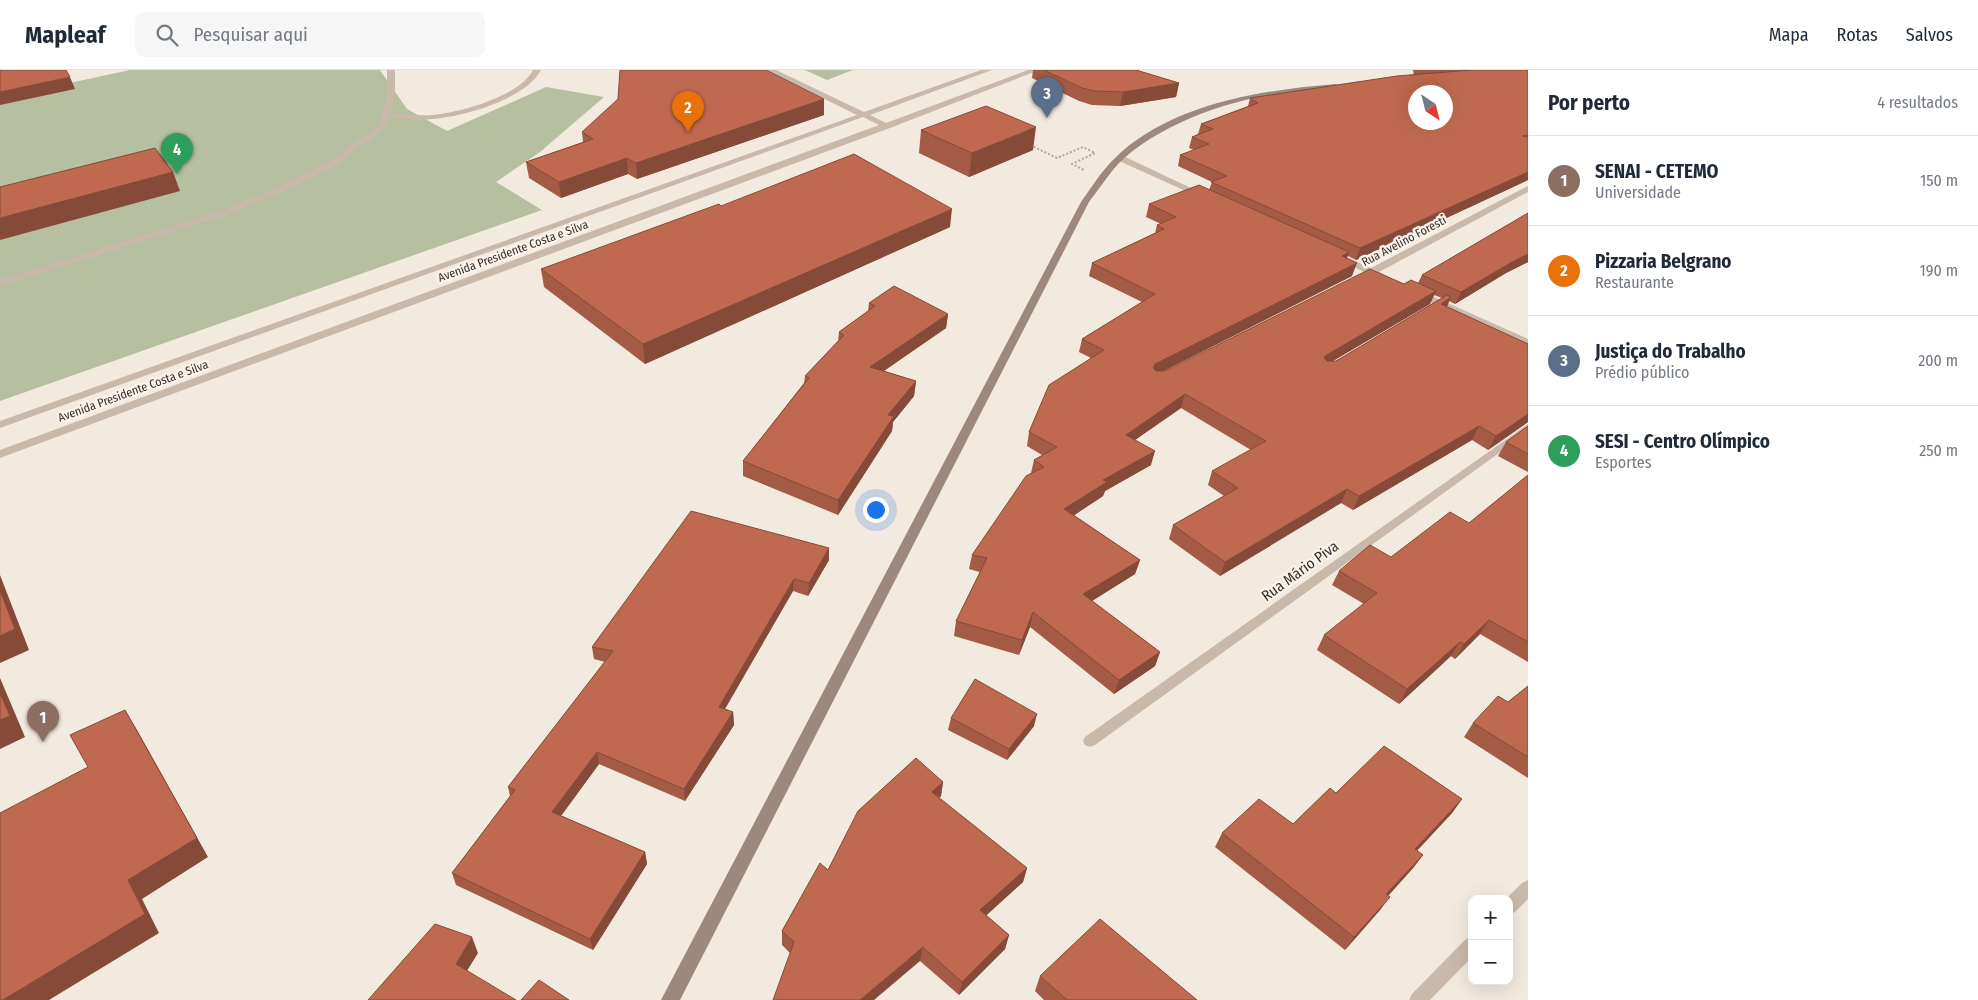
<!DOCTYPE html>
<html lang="pt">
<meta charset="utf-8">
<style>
:root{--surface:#fff;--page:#f6f6f7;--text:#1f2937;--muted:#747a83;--line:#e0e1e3;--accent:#d93025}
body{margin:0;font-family:"Fira Sans Condensed",sans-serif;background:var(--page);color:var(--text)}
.controls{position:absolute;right:15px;bottom:15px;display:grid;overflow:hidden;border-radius:10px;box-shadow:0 5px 20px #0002}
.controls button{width:45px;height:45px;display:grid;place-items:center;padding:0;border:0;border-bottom:1px solid var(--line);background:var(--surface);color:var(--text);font:25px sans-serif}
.compass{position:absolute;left:1408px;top:15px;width:45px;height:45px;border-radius:50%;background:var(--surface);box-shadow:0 5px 20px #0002;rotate:145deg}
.you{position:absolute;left:875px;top:439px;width:18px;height:18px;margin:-12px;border:4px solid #fff;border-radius:50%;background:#1a73e8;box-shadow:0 0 0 8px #1a73e833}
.badge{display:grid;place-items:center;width:32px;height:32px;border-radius:50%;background:var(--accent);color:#fff;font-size:16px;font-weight:700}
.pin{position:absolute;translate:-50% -41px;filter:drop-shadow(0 1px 2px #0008)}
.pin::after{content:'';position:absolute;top:26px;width:18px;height:15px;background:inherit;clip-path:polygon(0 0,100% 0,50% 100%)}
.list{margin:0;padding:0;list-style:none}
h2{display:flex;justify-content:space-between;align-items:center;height:65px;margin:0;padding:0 20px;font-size:21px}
h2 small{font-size:16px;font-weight:400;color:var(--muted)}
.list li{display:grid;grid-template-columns:32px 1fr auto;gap:15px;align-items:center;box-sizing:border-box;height:90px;padding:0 20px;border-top:1px solid var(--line)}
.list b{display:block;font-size:19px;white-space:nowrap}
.list p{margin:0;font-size:16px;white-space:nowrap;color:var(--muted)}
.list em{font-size:16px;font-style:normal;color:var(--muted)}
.icon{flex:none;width:28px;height:28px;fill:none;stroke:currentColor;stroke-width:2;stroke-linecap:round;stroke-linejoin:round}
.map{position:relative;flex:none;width:1528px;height:930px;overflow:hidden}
header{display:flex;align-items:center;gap:30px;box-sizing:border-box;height:70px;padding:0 25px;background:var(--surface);border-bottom:1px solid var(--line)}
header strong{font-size:24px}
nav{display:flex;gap:28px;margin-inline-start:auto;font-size:18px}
.search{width:350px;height:45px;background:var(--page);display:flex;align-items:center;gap:12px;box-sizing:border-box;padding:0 18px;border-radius:10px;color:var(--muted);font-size:19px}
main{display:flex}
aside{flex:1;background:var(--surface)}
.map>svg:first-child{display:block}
.green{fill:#b6c0a0}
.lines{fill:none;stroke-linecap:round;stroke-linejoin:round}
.path{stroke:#b5a396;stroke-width:2;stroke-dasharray:2 2;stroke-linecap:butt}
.service{fill:#c9b9ab;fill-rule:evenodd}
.minor{fill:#c9b9ab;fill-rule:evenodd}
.secondary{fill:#9d887d;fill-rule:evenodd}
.wall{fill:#a45b45;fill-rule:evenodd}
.shaded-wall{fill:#864a38}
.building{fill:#bf6a50;stroke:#864a38;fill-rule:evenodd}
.labels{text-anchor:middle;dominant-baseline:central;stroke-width:5;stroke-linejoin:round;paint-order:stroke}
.far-street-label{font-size:12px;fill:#382e2a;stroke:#f9f3ec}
.street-label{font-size:15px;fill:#382e2a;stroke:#f9f3ec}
</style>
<header>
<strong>Mapleaf</strong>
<div class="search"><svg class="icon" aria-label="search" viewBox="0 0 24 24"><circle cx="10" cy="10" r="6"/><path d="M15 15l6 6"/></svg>Pesquisar aqui</div>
<nav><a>Mapa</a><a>Rotas</a><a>Salvos</a></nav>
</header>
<main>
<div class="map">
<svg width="1528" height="930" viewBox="0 0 1528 930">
<rect width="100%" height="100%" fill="#f2e9df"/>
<g class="green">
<polygon points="130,0 380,0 407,39 447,61 546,17 604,27 540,82 496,112 542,140 0,331 0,28"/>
<polygon points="805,0 853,0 827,10"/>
</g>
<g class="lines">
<polyline class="path" points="1030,75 1057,88 1083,77 1095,83 1072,94 1084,100"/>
<polygon class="service" points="383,43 390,45 385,58 336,95 286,120 227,145 0,216 0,210 221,141 280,116 330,91 379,55"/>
<g class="minor">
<path d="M387,0H395V23L390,43C404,44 419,46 433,45C461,42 520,26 533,0H541C526,29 463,47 432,49C417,51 401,48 386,47L382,45L387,23Z"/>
<polygon points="766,0 776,0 864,42 981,0 992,0 870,45 886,53 1028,0 1039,0 890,58 0,388 0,380 879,55 863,47 0,358 0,351 857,45"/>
<polygon points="1117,86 1123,86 1208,126 1201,128 1117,90"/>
<polygon points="1528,116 1528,122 1379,202 1385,205 1385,209 1382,210 1372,206 1363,207 1361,205 1364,202 1336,188 1341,185 1344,186 1371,198"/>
<polygon points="1416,219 1528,269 1528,276 1413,224 1411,222"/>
<polygon points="1528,354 1528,362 1095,675 1090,677 1085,675 1083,671 1085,667"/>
<polygon points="1528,810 1528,829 1515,842 1509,845 1509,829 1506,829 1522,813"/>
<polygon points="1472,867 1472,887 1430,930 1409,930 1412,924 1466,869"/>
</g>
<path class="secondary" d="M1336,14L1340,16L1339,18C1316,22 1293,21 1270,25C1220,33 1156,57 1119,93C1108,105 1099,119 1089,132L680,930H661L1081,132C1091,118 1101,102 1113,90C1169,34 1261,20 1336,14Z"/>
</g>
<g class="wall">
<polygon points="1033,0 1136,0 1179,13 1176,27 1120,36 1092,35 1079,31 1032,8"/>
<path d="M1413,0H1528V110L1356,190L1348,186L1347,188L1352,206L1164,301L1404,214L1418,213L1422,205L1528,143V192L1506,203L1455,234L1449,231L1447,237L1528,274V352L1488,380L1472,370L1353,440L1341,433L1220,506L1169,469L1173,455L1224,426L1208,415L1212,401L1251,380L1181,338L1135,370L1151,395L1105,421L1103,426L1074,445L1140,490L1135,504L1092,531L1160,582L1155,596L1114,624L1030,557L1019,585L954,566L956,551L980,502L969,499L972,485L1031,403L1034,390L1042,385L1027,376L1029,362L1091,288L1079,282L1082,269L1142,232L1089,206L1092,193L1155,163L1157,155L1161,154L1146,147L1149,134L1209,120L1212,112L1178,96L1180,85L1194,80L1189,78L1192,67L1198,64L1201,54L1248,36L1250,28L1414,5ZM1434,225L1442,228L1336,291H1333L1430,234Z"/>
<polygon points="824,45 637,109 628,104 561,128 529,108 526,92 583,72 582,62"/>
<polygon points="921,60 1033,80 969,107 919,83"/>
<polygon points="721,136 950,157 645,294 544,217 541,199"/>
<polygon points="869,233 948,244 946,258 884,301 916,311 914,326 893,352 892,361 838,445 743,406 743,391 804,313 805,306 838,271 839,262 868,241"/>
<polygon points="1528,356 1528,402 1498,386 1506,372"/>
<polygon points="1528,405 1528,592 1480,564 1455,589 1451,586 1399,634 1317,580 1324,565 1364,534 1332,515 1339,501 1391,487 1469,453"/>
<polygon points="829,478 829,490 808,526 793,521 725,639 733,642 734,655 685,731 599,694 561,746 645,782 647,794 593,880 456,815 452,803 510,726 508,717 605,592 594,589 592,577"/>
<polygon points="1528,616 1528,708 1464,667 1473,653 1508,632"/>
<polygon points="951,648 1034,656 1007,690 948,660"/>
<polygon points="943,712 941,726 939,728 1027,798 1023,812 986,845 1009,865 1005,879 959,925 920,891 790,883 782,875 782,861 828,800"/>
<polygon points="1336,723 1462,729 1452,743 1417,781 1423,785 1413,798 1388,826 1380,840 1345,880 1215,777 1222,763 1293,754"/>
<polygon points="1040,906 1197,930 1044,930 1035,921"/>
</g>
<g class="shaded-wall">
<polygon points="70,7 75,19 0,35 0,22"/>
<polygon points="1179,13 1176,27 1120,36 1123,22"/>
<polygon points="824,29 824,45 637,109 636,93"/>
<polygon points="1036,57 1033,80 969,107 972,83"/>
<polygon points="627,88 628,104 561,128 559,112"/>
<polygon points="173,102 180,121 0,170 0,148"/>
<polygon points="1528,102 1528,110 1356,190 1360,178"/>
<polygon points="952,139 950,157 645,294 643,274"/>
<polygon points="1349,182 1344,195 1342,186"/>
<polygon points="1528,184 1528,192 1506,203 1455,234 1461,222 1512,192"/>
<polygon points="1357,193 1352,206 1151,307 1155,294"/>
<polygon points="1436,221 1430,234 1319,299 1325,286"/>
<polygon points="1451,227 1445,241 1441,234"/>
<polygon points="948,244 946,258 869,311 870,297"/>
<polygon points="916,311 914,326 893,352 892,361 838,445 838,430 888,345"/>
<polygon points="1185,324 1181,338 1122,379 1126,365"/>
<polygon points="1528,344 1528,352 1488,380 1496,366"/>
<polygon points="1479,356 1472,370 1353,440 1359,426"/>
<polygon points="1155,381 1151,395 1105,421 1103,426 1061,454 1064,439 1103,410"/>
<polygon points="1347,419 1341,433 1220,506 1225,492"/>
<polygon points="829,478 829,490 808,526 809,513"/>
<polygon points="1140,490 1135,504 1079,539 1083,524"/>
<polygon points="0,505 29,580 0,593"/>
<polygon points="794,509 793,521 719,649 719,637"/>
<polygon points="1033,542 1030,557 1019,585 1022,570"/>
<polygon points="1489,550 1480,564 1455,589 1464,574"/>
<polygon points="1460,572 1451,586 1399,634 1407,619"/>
<polygon points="1160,582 1155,596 1114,624 1119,610"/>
<polygon points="0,608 25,667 0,679"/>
<polygon points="125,640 137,660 208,787 142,829 159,863 49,930 3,930 128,810"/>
<polygon points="733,642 734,655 685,731 684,719"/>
<polygon points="1037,644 1034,656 1007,690 1009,679"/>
<polygon points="597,682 599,694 555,754 552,742"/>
<polygon points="943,712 941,726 930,736 932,722"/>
<polygon points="1462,729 1452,743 1405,793 1415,779"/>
<polygon points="645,782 647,794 593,880 590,869"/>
<polygon points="1423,785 1413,798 1377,838 1386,824"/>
<polygon points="1027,798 1023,812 977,854 980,840"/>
<polygon points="1390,827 1380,840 1345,880 1354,867"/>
<polygon points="1009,865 1005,879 959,925 962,912"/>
<polygon points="472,867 478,883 462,909 456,894"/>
<polygon points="923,877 920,891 874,930 860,930"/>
</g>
<g class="building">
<polygon points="0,0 66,0 70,7 0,22"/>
<polygon points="620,0 766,0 824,29 636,93 627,88 559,112 526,92 593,69 582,62 618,29"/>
<polygon points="1044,0 1136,0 1179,13 1123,22 1095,21 1082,18"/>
<path d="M1472,0H1528V65L1523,66L1528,67V102L1360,178L1211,112L1227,106L1180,85L1209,74L1192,67L1213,59L1201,54L1258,33L1250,28L1397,6ZM1416,22H1446V52H1416Z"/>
<polygon points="986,36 1036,57 972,83 921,60"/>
<polygon points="155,78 173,102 0,148 0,117"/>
<polygon points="854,84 952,139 643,274 541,199 719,134 721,136"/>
<polygon points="1199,115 1349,182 1342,186 1357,193 1155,294 1153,298 1156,301 1165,301 1370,199 1404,214 1411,210 1436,221 1325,286 1324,288 1327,291 1336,291 1447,225 1451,227 1441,234 1528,274 1528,344 1496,366 1479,356 1359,426 1347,419 1225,492 1173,455 1238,418 1212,401 1266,371 1185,324 1126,365 1155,381 1103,410 1107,412 1064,439 1140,490 1083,524 1160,582 1119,610 1033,542 1022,570 956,551 987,488 972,485 1026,406 1044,397 1034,390 1057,377 1029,362 1049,315 1104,280 1082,269 1155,224 1092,193 1164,159 1157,155 1176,147 1149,134"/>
<polygon points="1528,143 1528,184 1512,192 1461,222 1422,205"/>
<polygon points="894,216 948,244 870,297 916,311 888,345 894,346 838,430 743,391 809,308 805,306 844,265 839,262 875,236 869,233"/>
<polygon points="1528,356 1528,384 1506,372"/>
<polygon points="1528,405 1528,572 1489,550 1464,574 1460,572 1407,619 1324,565 1377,523 1339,501 1370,475 1391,487 1450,442 1469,453"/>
<polygon points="691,441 829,478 809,513 794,509 719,637 733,642 684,719 597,682 552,742 645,782 590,869 452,803 515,720 508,717 613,581 592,577"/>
<polygon points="0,520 15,559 0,566"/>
<polygon points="975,609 1037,644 1009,679 951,648"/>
<polygon points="1528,616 1528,687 1473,653 1498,626 1508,632"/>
<polygon points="0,623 10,646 0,650"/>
<polygon points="125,640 197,768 128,810 145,844 3,930 0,930 0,743 88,697 70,665"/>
<polygon points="1384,676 1462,729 1415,779 1423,785 1386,824 1390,827 1354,867 1222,763 1259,729 1293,754 1330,718 1336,723"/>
<polygon points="916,688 943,712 932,722 1027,798 980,840 1009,865 962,912 923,877 860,930 773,930 794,872 782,861 820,793 828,800 858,741"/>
<polygon points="1100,849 1197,930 1067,930 1040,906"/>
<polygon points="435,854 472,867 456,894 516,930 368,930"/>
<polygon points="539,910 569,930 521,930"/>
</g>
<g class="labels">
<g class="far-street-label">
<text transform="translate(1404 171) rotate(-28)">Rua Avelino Foresti</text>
<text transform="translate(513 181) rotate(-20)">Avenida Presidente Costa e Silva</text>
<text transform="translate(133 321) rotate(-20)">Avenida Presidente Costa e Silva</text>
</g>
<g class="street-label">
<text transform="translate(1300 501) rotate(-36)">Rua Mário Piva</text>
</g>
</g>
</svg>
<div class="controls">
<button>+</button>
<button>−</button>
</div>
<svg class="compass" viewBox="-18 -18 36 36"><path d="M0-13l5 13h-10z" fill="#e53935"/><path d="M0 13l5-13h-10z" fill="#747a83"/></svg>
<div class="you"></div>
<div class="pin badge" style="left:43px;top:672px;background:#8d6e63">1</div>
<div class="pin badge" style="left:688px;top:62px;background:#e8710a">2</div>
<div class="pin badge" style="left:1047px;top:48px;background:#5c6f8a">3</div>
<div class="pin badge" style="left:177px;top:104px;background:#2e9e5b">4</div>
</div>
<aside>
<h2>Por perto<small>4 resultados</small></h2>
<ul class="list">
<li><span class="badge" style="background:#8d6e63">1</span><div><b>SENAI - CETEMO</b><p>Universidade</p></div><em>150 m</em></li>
<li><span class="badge" style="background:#e8710a">2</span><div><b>Pizzaria Belgrano</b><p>Restaurante</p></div><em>190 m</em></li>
<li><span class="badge" style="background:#5c6f8a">3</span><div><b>Justiça do Trabalho</b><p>Prédio público</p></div><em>200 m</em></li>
<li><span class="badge" style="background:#2e9e5b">4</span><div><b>SESI - Centro Olímpico</b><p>Esportes</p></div><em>250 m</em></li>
</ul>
</aside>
</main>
